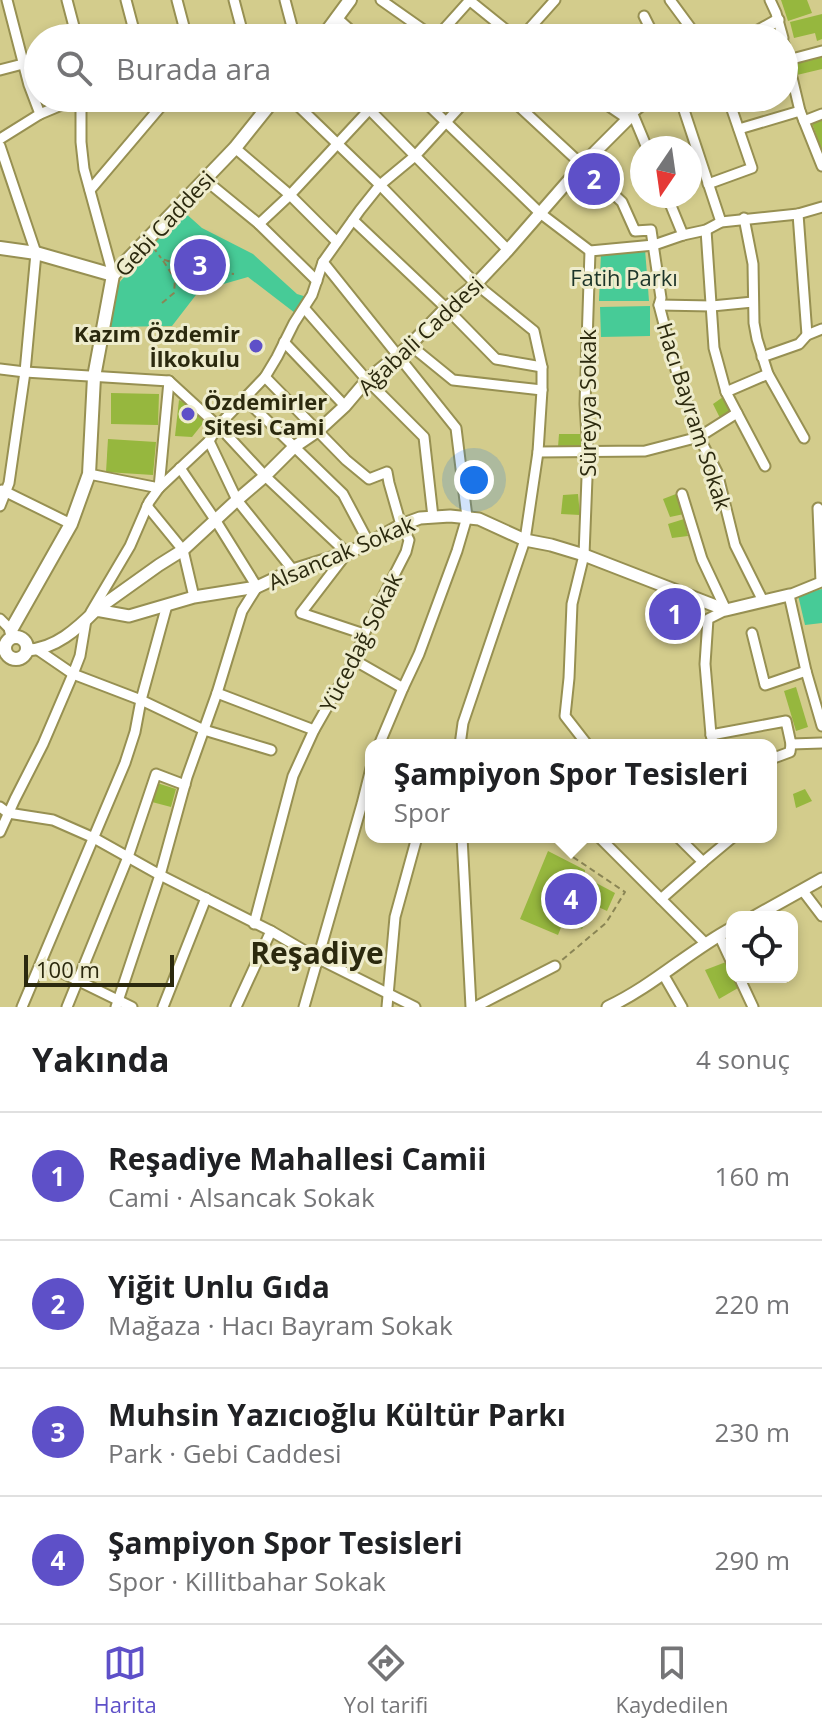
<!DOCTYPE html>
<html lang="tr">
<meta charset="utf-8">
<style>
:root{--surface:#fff;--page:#f6f6f6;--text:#202124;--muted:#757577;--line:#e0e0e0;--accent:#5e50c8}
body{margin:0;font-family:"Open Sans",sans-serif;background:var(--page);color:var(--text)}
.controls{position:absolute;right:24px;bottom:24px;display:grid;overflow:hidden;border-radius:16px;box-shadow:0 4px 12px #0003}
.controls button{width:72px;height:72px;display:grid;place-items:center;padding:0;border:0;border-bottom:2px solid var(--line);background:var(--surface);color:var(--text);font:40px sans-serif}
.compass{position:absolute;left:630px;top:136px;width:72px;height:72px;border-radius:50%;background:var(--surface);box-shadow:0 4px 12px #0003;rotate:193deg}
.scale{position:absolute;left:24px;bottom:20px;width:150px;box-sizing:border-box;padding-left:8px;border:4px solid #2b290e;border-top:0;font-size:22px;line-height:28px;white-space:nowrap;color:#2b290e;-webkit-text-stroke:6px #eeeccc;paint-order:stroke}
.you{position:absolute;left:474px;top:480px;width:28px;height:28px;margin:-20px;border:6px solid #fff;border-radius:50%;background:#1a73e8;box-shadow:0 0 0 12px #1a73e833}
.badge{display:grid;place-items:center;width:52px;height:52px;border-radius:50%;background:var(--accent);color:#fff;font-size:26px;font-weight:700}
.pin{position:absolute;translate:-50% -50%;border:4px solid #fff;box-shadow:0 2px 8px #0006}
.popup{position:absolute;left:365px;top:739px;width:412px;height:104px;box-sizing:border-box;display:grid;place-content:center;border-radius:16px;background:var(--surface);filter:drop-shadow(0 2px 6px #0005);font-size:26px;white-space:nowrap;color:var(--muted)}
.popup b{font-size:30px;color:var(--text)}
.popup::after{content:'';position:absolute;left:50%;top:100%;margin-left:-16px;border:16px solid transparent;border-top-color:var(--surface)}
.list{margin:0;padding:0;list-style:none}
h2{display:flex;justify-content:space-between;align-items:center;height:104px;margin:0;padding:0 32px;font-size:34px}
h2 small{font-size:26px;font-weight:400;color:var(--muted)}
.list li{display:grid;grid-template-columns:52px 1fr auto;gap:24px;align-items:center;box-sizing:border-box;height:128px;padding:0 32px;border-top:2px solid var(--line)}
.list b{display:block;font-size:30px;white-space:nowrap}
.list p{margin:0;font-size:26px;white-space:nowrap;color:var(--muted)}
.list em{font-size:26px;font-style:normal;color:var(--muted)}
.icon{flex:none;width:44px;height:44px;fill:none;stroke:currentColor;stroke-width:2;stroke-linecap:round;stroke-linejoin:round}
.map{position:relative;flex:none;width:822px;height:1007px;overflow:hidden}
.search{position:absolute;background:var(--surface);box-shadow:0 4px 12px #0003;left:24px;right:24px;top:24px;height:88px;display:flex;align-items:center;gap:20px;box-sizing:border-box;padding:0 28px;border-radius:44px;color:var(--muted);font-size:30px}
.sheet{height:616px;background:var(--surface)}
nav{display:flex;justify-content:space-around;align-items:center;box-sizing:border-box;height:112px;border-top:2px solid var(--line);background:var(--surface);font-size:22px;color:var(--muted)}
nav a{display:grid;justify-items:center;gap:4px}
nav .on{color:var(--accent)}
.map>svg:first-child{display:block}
.green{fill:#47cb97}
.building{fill:#96b73e}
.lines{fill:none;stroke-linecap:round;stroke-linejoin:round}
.minor-casing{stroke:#979052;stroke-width:13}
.tertiary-casing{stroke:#979052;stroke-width:15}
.secondary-casing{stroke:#979052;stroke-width:16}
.path{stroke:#8a8555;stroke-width:2;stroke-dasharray:6 4;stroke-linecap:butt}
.minor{stroke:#fff;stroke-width:9}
.tertiary{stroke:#fff;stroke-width:11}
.secondary{stroke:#fff;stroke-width:12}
.poi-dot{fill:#5e50c8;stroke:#eeeccc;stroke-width:3}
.labels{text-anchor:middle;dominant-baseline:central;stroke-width:6;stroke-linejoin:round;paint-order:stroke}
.street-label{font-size:22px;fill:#2b290e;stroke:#eeeccc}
.park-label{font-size:22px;fill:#1c3429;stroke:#eeeccc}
.poi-label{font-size:22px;font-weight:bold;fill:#2b290e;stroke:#eeeccc;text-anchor:end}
.district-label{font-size:30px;font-weight:bold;fill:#2b290e;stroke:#eeeccc}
</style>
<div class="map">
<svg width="822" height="1007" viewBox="0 0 822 1007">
<rect width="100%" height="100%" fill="#d3cc8c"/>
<g class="green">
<polygon points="183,211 202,228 253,254 297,294 307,297 295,313 248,277 199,291 172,326 109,327 111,304 118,284"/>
<polygon points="645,249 649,301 599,301 601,253"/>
<polygon points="650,306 650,336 601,337 600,307"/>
<polygon points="822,589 822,623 805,625 798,595"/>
</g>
<g class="building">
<polygon points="781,0 807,0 812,13 788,21"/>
<polygon points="822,14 822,39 817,41 815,33 794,38 790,22"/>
<polygon points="822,52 822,69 797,75 793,59"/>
<polygon points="822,116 822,149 821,149 811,120"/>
<polygon points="111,393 159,394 158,425 111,424"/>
<polygon points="723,397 733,412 720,418 713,404"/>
<polygon points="179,400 192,406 204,422 192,437 175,436"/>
<polygon points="559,434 580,434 582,448 558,447"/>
<polygon points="108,439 156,442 153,475 106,472"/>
<polygon points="578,494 580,515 561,514 563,495"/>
<polygon points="676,494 684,514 670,517 663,499"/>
<polygon points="684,519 688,536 672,538 668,524"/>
<polygon points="669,596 691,603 680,633 659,626"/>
<polygon points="796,687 808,727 796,731 784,691"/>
<polygon points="157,783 176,789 171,807 152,802"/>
<polygon points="805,789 812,801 796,808 793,794"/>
<polygon points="548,851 585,870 585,877 615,893 607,911 594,905 582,929 564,920 558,935 520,919"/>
<polygon points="726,962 738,988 719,999 705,970"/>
</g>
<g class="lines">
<g class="minor-casing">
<g id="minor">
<polyline points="67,0 77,38"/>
<polyline points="126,0 136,38"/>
<polyline points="177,0 187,38"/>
<polyline points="234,0 244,38"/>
<polyline points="285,0 295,38"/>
<polyline points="381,0 435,38"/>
<polyline points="469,0 516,38"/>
<polyline points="670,0 698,38"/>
<polyline points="770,0 776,13 783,38"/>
<polyline points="644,16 655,38"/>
<polyline points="336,17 359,38"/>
<polyline points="436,38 470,0"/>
<polyline points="521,38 555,0"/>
<polyline points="784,44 800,111 822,166"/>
<polyline points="788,60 822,51"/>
<polyline points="0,70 23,64"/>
<polyline points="81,98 81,142 84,169 113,275"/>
<polyline points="242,98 264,112"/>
<polyline points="290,98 380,185 476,284 534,331 542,367 542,390 538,452 525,540 463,723 460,745"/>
<polyline points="358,98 508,250"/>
<polyline points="421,98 540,213 590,251 654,245 683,235 706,230 721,222 798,214 822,207"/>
<polyline points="510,98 622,202 635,231 651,230 661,298 659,305 676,370 699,437 717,472 735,545 763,601"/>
<polyline points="597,98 628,119"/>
<polyline points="680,98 721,222"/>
<polyline points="632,112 647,148"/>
<polyline points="40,114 78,98"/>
<polyline points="804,121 822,114"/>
<polyline points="739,129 800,111"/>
<polyline points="0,139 40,114 29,85 7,0"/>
<polyline points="0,146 36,253 25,372 9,483 0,506"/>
<polyline points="235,148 290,195 337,242"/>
<polyline points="204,179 259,224 317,281"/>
<polyline points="708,184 752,168 728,98"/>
<polyline points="90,190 168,98"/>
<polyline points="667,196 683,235"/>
<polyline points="798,214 807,335"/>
<polyline points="744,218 753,264 754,323 757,339 768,374 804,438"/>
<polyline points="353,220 446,308 496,359 542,367"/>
<polyline points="259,224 290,195 380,98"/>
<polyline points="706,230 714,348 726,392"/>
<polyline points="323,262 456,428 467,517 457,551 419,654 403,688 379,745"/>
<polyline points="659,305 712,306 753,302"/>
<polyline points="305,309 367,380 424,437 433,517"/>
<polyline points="284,342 345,406"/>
<polyline points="410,345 453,380 542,390"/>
<polyline points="762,357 799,344 807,335 822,329"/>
<polyline points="0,369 25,372 169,381 218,426"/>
<polyline points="244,398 343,494 369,543"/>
<polyline points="737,413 765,466"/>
<polyline points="227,435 265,476 347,553 301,613 364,634"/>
<polyline points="209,441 237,500 293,570"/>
<polyline points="538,452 645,451 699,437 737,413 726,392 768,374"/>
<polyline points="89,474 159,488 169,381"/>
<polyline points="2,490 71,524"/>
<polyline points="682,494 702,559 726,610 708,619 705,664 711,735 714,745"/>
<polyline points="147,506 183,550 194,597"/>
<polyline points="818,508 821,582 789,595 806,671 822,726"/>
<polyline points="91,612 130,546 149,502 159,488 209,441 218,426 265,377 277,357 294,323 312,295 323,262 360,210 380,185 415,156 468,98"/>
<polyline points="0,619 11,630"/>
<polyline points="752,633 765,685 806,671"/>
<polyline points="38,650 73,674 141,700 204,730 271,750"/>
<polyline points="354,660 403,688"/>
<polyline points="217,693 314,730"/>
<polyline points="711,735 786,721 791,744 822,743"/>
<polyline points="585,745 586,743 565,716 569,678 572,604 584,555 588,452 585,404 590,251"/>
<polyline points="771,759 790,752 791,744"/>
<polyline points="0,807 8,813 53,820 94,838 160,875 271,931 236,1007"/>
<polyline points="0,832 15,799 43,744 73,674 80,656 86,620"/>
<polyline points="462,837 471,1007"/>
<polyline points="599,837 706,944"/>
<polyline points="678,837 703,862 733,837"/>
<polyline points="803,891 822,916"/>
<polyline points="661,899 703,862"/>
<polyline points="254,924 293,776 314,730 354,660 364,634 406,552 409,540 401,525 389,483 387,472 369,479 346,460 265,377"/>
<polyline points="271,931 317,958 415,1007"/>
<polyline points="719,935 732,963"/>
<polyline points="42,963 132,1007"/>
<polyline points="663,974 682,1007"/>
<polyline points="739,977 753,1007"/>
<polyline points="22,1007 125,763 135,732 141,700 167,605"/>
<polyline points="67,1007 128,857 156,774 185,785"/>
<polyline points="116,1007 160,875 187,777 217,693 242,611 257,587 216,521 180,468"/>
<polyline points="163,1007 206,898"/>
<polyline points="304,1007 362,804 371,768"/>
<polyline points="387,1007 395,917 417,837"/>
<polyline points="475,1007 555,966"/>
</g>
</g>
<g class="tertiary-casing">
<g id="tertiary">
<polyline points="746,38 778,20"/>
<polyline points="96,610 159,565 183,550 237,500 265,476 294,447 319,430 345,406 367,380 410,345 446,308 476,284 508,250 583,164 628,119 632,112 650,98"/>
<path d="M28,650C55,649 77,629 96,610L129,616L194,597L257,587L293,570L347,553L369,543L401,525L420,518L450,516L479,519L525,540L551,545L584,555L726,610L789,595"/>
<polyline points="754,917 822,879"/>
<path d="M608,1007C653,986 689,951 732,928"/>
</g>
</g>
<g class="secondary-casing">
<g id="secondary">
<polyline points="322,38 350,0"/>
<polyline points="0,248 36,253 113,275"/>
<polyline points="13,637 11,630 71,524 89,474 94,377 113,275 235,148 275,98"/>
<circle cx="16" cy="648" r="11"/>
</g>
</g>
<g class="path">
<polyline points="153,247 161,258"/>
<polyline points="198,271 162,259 175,279 198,271 234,274"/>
<polyline points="162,303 174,293 175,280"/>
<polyline points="551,837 567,853 625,892 606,923 562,960"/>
</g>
<use href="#minor" class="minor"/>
<use href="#tertiary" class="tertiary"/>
<use href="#secondary" class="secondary"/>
</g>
<g class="poi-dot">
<circle cx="256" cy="346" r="8"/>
<circle cx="188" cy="414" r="8"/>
</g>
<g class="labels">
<g class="street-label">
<text transform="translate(164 223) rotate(-47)">Gebi Caddesi</text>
<text transform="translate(420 335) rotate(-43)">Ağabali Caddesi</text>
<text transform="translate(587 403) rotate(-90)">Süreyya Sokak</text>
<text transform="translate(695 416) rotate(72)">Hacı Bayram Sokak</text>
<text transform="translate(341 552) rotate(-23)">Alsancak Sokak</text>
<text transform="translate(360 642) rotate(-63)">Yücedağ Sokak</text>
</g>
<g class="park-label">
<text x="624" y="277">Fatih Parkı</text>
</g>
<g class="poi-label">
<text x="240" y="333">Kazım Özdemir<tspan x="240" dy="25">İlkokulu</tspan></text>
<text x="204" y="401" text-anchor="start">Özdemirler<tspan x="204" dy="25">Sitesi Cami</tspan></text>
</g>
<g class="district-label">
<text x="317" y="952">Reşadiye</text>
</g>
</g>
</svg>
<div class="controls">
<button><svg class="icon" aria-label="locate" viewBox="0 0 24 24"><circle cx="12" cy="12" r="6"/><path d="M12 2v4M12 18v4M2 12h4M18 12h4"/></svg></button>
</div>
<svg class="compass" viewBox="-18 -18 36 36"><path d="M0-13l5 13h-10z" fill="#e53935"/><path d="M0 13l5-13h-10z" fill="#757577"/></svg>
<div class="scale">100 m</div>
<div class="you"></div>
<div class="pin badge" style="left:675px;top:614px">1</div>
<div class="pin badge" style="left:594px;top:179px">2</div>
<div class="pin badge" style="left:200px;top:265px">3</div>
<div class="pin badge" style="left:571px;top:899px">4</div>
<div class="popup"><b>Şampiyon Spor Tesisleri</b>Spor</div>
<div class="search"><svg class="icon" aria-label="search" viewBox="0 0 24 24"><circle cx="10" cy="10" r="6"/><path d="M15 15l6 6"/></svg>Burada ara</div>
</div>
<section class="sheet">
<h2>Yakında<small>4 sonuç</small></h2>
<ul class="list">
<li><span class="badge">1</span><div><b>Reşadiye Mahallesi Camii</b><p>Cami · Alsancak Sokak</p></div><em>160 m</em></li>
<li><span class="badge">2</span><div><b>Yiğit Unlu Gıda</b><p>Mağaza · Hacı Bayram Sokak</p></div><em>220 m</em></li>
<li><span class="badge">3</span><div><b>Muhsin Yazıcıoğlu Kültür Parkı</b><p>Park · Gebi Caddesi</p></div><em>230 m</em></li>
<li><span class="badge">4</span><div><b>Şampiyon Spor Tesisleri</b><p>Spor · Killitbahar Sokak</p></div><em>290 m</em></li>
</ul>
</section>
<nav>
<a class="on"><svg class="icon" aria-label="map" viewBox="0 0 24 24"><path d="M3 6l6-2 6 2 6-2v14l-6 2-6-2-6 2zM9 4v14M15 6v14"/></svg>Harita</a>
<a><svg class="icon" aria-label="directions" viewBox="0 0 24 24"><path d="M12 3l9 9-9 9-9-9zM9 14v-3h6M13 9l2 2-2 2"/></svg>Yol tarifi</a>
<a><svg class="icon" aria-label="saved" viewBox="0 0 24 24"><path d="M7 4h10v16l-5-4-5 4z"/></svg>Kaydedilen</a>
</nav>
